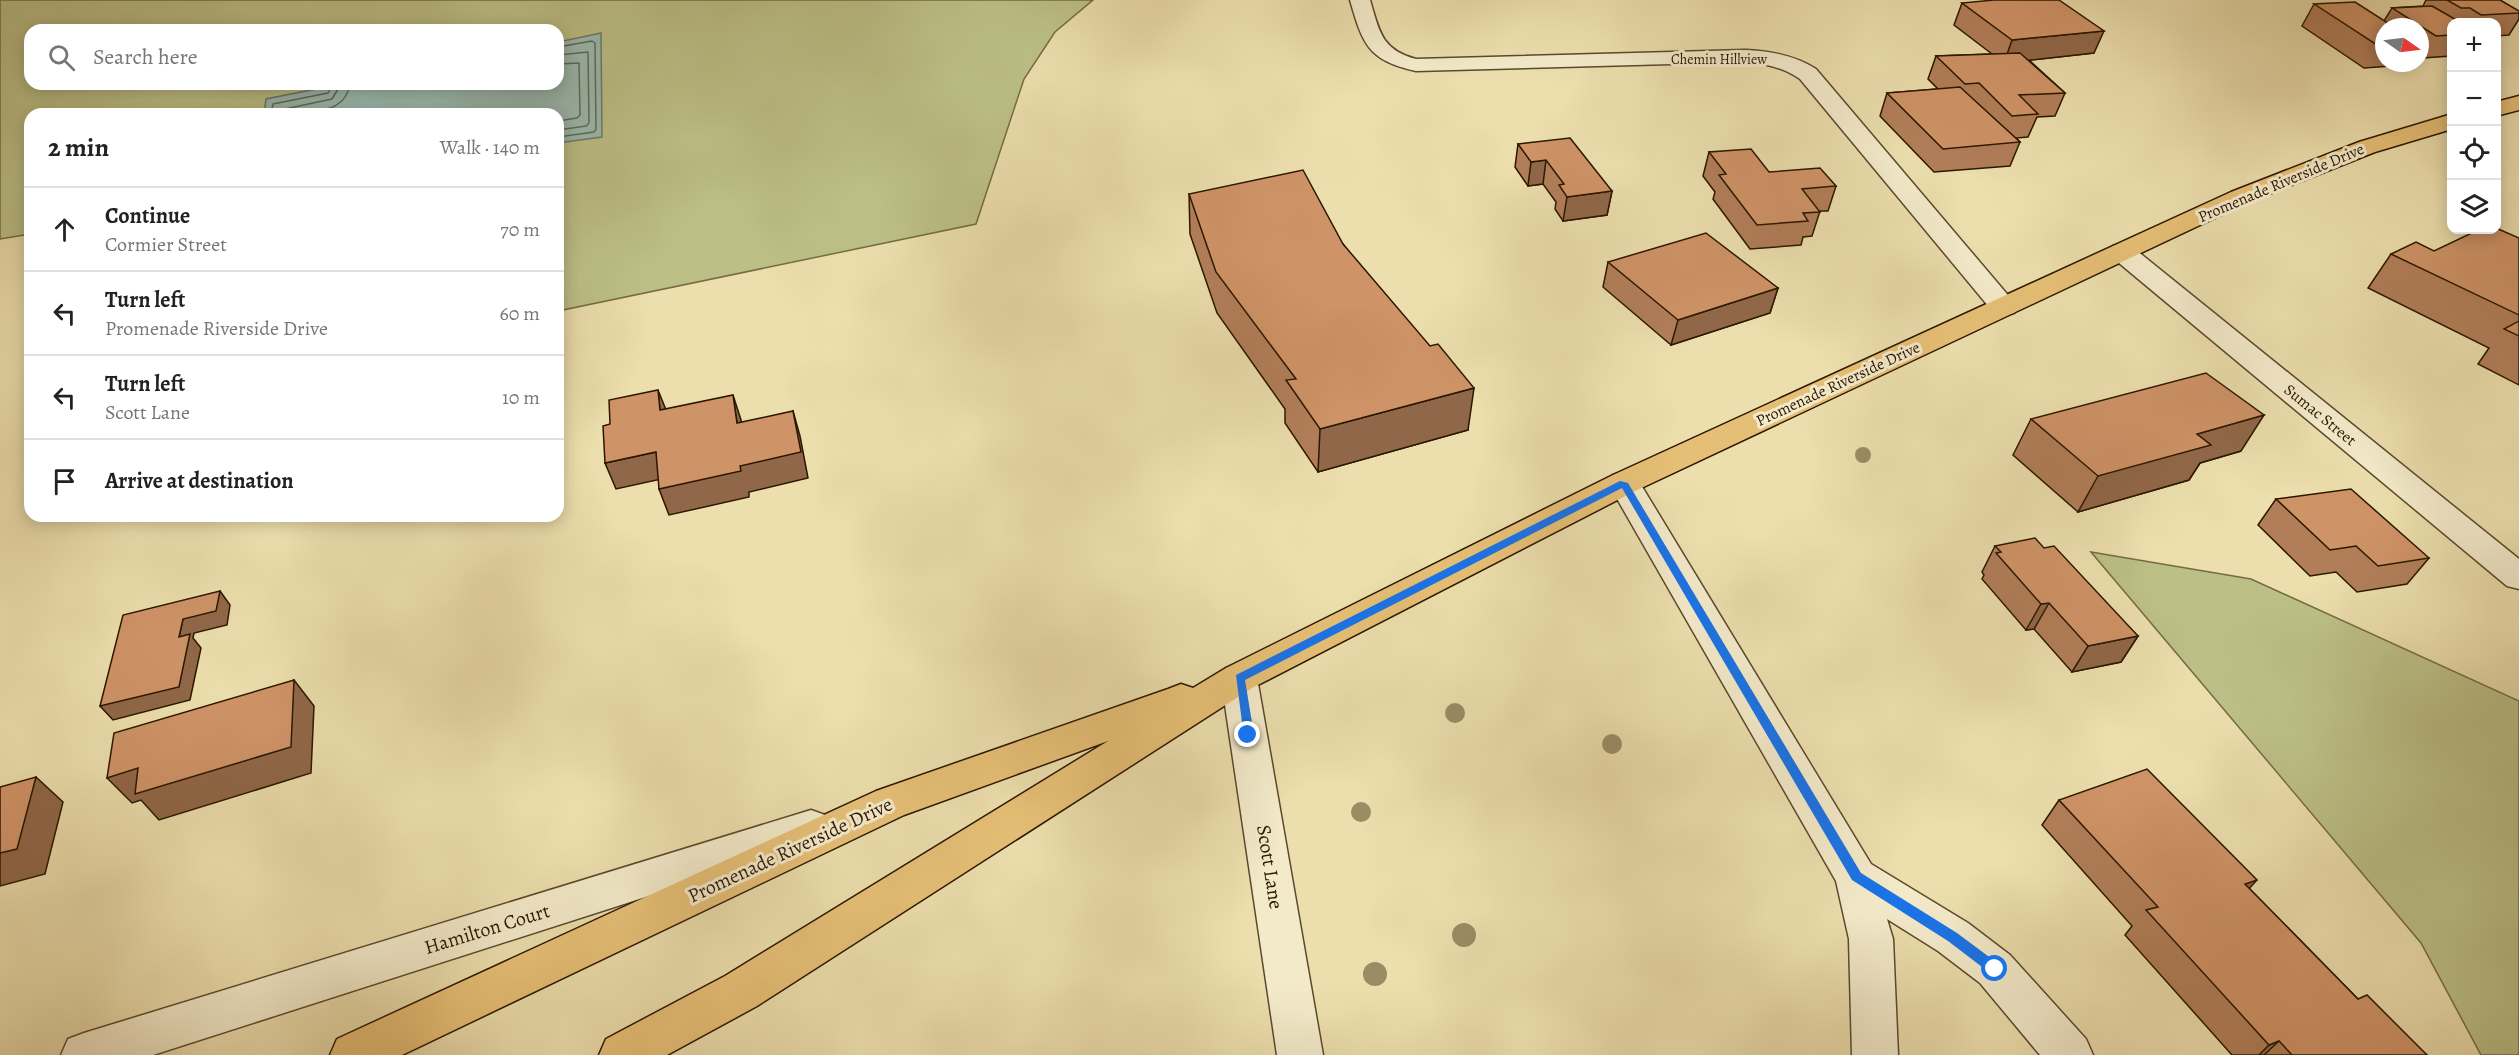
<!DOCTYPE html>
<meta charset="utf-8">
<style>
:root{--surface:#fff;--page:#f2f2f2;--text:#222;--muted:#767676;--line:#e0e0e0}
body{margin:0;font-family:Alegreya,serif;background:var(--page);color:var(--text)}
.controls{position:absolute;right:18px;top:18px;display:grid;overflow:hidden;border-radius:12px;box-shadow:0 3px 15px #0003}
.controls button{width:54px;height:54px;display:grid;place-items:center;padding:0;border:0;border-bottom:2px solid var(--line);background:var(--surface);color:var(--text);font:30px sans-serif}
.compass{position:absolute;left:2375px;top:18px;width:54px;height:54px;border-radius:50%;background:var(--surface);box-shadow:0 3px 15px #0003;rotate:104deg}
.stop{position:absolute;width:18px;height:18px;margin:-14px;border:4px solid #1a73e8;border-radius:50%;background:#fff}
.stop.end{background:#1a73e8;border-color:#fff;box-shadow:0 2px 6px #0008}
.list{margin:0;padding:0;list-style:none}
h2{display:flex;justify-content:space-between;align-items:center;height:78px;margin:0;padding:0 24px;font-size:26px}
h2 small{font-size:20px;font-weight:400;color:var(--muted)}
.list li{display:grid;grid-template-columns:39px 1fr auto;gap:18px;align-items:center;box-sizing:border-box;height:84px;padding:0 24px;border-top:2px solid var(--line)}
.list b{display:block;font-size:22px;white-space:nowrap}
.list p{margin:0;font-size:20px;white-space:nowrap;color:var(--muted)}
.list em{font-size:20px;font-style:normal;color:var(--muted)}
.icon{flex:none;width:33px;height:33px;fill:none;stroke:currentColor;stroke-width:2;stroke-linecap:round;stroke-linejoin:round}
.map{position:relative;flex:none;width:2519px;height:1055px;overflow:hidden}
.search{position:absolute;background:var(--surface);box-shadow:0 3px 15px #0003;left:24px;top:24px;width:540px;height:66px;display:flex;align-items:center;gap:15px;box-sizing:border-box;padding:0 21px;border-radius:18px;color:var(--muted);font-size:22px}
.panel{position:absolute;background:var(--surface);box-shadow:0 3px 15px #0003;left:24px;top:108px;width:540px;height:414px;border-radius:18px}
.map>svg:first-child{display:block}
.green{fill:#bcc087;stroke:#746c44;stroke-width:1.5;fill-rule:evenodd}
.water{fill:#9abbb1;stroke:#6e796a;stroke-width:1.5}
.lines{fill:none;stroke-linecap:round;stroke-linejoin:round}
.shore{stroke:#626958;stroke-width:1.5}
.street-casing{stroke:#5b492b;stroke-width:3}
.primary-casing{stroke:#2b1700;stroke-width:3}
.street{fill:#f3eaca;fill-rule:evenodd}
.primary{fill:#e6bf76;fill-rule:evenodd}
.tree{fill:#9a8d64}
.wall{fill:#b17e59;stroke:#2b1700;stroke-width:1.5}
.shaded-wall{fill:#906748;stroke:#2b1700;stroke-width:1.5}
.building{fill:#ce9367;stroke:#2b1700;stroke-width:1.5}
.route{fill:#1a73e8}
.labels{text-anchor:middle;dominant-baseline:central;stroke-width:6;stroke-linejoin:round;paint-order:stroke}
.far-street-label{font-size:14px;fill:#2b1700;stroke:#f3eaca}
.street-label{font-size:16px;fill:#2b1700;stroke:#f3eaca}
.near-street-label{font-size:20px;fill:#2b1700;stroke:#f3eaca}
</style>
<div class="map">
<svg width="2519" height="1055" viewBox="0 0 2519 1055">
<rect width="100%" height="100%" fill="#ecdead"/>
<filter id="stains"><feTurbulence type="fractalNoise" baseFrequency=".00333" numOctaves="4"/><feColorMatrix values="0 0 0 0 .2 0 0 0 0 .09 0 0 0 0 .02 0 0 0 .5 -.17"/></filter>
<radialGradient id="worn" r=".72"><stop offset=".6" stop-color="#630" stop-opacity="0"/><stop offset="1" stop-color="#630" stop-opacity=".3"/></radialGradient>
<g class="green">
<path d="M0,0H1093L1055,32L1024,79L976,224L558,311V114H30V234L0,239ZM30,30H558V84H30Z"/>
<polygon points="2091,552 2251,579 2519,701 2519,1055 2481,1055 2421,943"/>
</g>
<polygon class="water" points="601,33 602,137 558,143 558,114 264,114 266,99 341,84 558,84 558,42"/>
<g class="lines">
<g class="shore">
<polyline points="558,47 592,41 595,43 596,129 594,132 558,137"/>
<polyline points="558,55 588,52 589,123 586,126 558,130"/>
<polyline points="558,64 579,63 580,115 577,118 558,121"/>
<polyline points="271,114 273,104 328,93 333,84"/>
<polyline points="278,114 280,110 332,99 341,84"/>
<path d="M305,114C326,110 346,108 350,84"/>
</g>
<g class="street-casing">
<g id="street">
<path d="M1350,0H1370C1379,30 1381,50 1416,59L1745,50C1770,51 1794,55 1816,69L2018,307L2014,313L2004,315L1994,313L1800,79C1783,67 1766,64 1745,62L1416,71C1368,60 1363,45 1350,0Z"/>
<polygon points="2122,244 2131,246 2519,559 2519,589 2507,586 2113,258 2109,252 2113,246"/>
<polygon points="1624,472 1635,475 1871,864 1968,923 2010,955 2086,1039 2093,1055 2040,1055 1980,983 1938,951 1887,919 1893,939 1898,1055 1852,1055 1849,939 1836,881 1608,483 1613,475"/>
<polygon points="1239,664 1252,668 1257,678 1323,1055 1277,1055 1221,678 1226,668"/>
<polygon points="811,810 825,815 831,827 825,839 811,844 153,1055 61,1055 68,1039 84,1033"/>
</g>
</g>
<g class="primary-casing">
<g id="primary">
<polygon points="2519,96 2519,110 2496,116 2496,102"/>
<polygon points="2452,114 2452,129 2375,152 2249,202 1635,491 1252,688 757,1006 667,1055 599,1055 606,1039 725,976 1108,741 904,815 402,1055 330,1055 337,1039 876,791 1168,689 1181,684 1193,688 1226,668 1613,475 2231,192 2359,142"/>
</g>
</g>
<use href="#street" class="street"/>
<use href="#primary" class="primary"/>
</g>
<g class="tree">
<circle cx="1863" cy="455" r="8"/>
<circle cx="1455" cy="713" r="10"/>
<circle cx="1612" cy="744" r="10"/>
<circle cx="1361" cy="812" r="10"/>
<circle cx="1464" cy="935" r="12"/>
<circle cx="1375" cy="974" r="12"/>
</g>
<g class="wall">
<polygon points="2426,0 2500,0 2519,11 2519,19 2509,35 2496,36 2496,22 2451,22 2451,56 2423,58 2420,56 2420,27 2384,27 2384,63 2407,63 2405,65 2364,68 2302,26 2314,4 2384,21 2392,8 2423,6"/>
<polygon points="1962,3 2094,53 2029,60 2065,93 2055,116 2037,117 2028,137 2016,138 2020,142 2010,166 1934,172 1880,116 1887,93 1938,89 1928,79 1936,56 1992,54 1954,25"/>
<polygon points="1518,144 1612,191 1607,215 1563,221 1555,209 1556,202 1543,184 1528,186 1515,167"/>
<polygon points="1709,152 1769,172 1836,186 1828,211 1820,211 1812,236 1803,237 1801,245 1750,249 1713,199 1715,192 1703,176"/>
<polygon points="1189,194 1343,244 1468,430 1318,472 1285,423 1285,409 1217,313 1190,234"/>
<polygon points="2519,238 2519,385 2478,364 2489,348 2368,288 2391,254 2434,251"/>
<polygon points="1608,262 1778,288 1770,313 1671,345 1603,287"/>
<polygon points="2031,419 2241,451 2200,463 2189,480 2078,512 2013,455"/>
<polygon points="2276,499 2429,558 2407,584 2357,592 2336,572 2310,576 2258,525"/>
<polygon points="1995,546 2044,548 2138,636 2121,662 2072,672 2034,629 2026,630 1982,579 1984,575 1982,572"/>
<polygon points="2059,800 2249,888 2358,999 2427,1055 2232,1055 2125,935 2132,926 2042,825"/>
</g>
<g class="shaded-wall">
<polygon points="2104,31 2094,53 2004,63 2012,40"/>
<polygon points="1546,160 1543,184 1528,186 1531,162"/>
<polygon points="1612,191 1607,215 1563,221 1567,197"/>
<polygon points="1778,288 1770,313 1671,345 1678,320"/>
<polygon points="1474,388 1468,430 1318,472 1320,429"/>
<polygon points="658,390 668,415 660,410"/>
<polygon points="733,395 741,420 746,449 737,423"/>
<polygon points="793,411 800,436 808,478 749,492 749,497 669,515 659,489 740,466"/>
<polygon points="2264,415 2241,451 2200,463 2189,480 2078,512 2098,476 2197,434"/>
<polygon points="656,452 666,478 616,489 605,463"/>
<polygon points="220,591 230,605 227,625 194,633 193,638 201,648 190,700 113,720 100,706 179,637 183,619"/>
<polygon points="2049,603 2034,629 2026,630 2041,604"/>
<polygon points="2138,636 2121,662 2072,672 2088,646"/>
<polygon points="294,680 314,706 311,773 159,820 141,800 132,803 107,778"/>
<polygon points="36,777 63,802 45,874 0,886 0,853"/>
<polygon points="2257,880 2234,905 2245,884"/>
<polygon points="2279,1041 2264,1055 2259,1055 2269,1045"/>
</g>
<g class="building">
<polygon points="1994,0 2059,0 2104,31 2012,40 1962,3"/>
<polygon points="2447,0 2500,0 2519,11 2519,13 2481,15 2470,8 2461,8"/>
<polygon points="2355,2 2394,27 2384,27 2384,45 2377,45 2314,4"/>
<polygon points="2432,6 2460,22 2451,22 2451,35 2436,36 2392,8"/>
<polygon points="2020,53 2065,93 2019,95 2038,114 2012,116 1979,83 1965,84 1936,56"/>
<polygon points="1960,87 2020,142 1943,149 1887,93"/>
<polygon points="1570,138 1612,191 1567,197 1559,185 1564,184 1546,160 1531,162 1518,144"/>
<polygon points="1751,149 1769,172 1820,168 1836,186 1802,189 1820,212 1803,213 1808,221 1757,225 1719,175 1726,174 1709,152"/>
<polygon points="1303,170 1343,244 1430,346 1438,344 1474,388 1320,429 1286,380 1296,379 1216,272 1189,194"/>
<polygon points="2496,228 2519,238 2519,315 2391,254 2416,242 2434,251 2478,230 2496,230"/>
<polygon points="1706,233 1778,288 1678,320 1608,262"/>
<polygon points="2519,321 2519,336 2504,329"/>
<polygon points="2206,373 2264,415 2197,434 2211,445 2098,476 2031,419"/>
<polygon points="658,390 660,410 733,395 737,423 793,411 801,452 740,466 741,471 659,489 656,452 605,463 603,426 610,424 609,400"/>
<polygon points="2351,489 2429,558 2378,566 2356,546 2330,550 2276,499"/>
<polygon points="2035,538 2044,548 2054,546 2138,636 2088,646 2049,603 2041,604 1996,553 2001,552 1995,546"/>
<polygon points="220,591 216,611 183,619 179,637 190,634 179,687 100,706 123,615"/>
<polygon points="294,680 291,747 135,794 138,768 107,778 114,733"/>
<polygon points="2147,769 2257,880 2245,884 2358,999 2367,995 2427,1055 2292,1055 2279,1041 2269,1045 2146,910 2158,907 2059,800"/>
<polygon points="36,777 17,849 0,853 0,787"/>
</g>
<polygon class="route" points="1620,481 1628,483 1861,873 1957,933 2000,965 2000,973 1990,973 1948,941 1852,880 1622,488 1245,680 1254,735 1252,738 1244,738 1236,675"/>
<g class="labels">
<g class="far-street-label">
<text x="1719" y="59">Chemin Hillview</text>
</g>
<g class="street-label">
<text transform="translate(2281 183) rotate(-23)">Promenade Riverside Drive</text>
<text transform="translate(1838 384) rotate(-25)">Promenade Riverside Drive</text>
<text transform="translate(2320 415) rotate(39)">Sumac Street</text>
</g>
<g class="near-street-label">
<text transform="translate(790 850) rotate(-25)">Promenade Riverside Drive</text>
<text transform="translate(1270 867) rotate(81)">Scott Lane</text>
<text transform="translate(487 929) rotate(-17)">Hamilton Court</text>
</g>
</g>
<rect width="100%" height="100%" filter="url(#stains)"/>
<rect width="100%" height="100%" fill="url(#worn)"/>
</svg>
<div class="controls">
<button>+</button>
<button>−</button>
<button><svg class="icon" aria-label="locate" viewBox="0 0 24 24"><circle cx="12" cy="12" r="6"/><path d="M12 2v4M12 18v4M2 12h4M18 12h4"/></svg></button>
<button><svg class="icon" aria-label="layers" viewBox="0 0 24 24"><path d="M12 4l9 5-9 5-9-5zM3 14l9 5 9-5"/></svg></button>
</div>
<svg class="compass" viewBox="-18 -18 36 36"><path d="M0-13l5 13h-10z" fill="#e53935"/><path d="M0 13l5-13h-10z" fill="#767676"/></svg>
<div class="stop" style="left:1995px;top:969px"></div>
<div class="stop end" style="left:1248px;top:735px"></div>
<div class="search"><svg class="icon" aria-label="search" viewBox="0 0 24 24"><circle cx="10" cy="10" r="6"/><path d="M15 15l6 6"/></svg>Search here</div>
<section class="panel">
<h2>2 min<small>Walk · 140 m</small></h2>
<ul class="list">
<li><svg class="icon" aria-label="ahead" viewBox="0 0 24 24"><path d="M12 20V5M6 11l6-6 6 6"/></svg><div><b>Continue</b><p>Cormier Street</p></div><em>70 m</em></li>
<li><svg class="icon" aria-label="left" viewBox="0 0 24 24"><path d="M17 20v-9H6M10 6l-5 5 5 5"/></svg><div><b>Turn left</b><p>Promenade Riverside Drive</p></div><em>60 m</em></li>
<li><svg class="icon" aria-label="left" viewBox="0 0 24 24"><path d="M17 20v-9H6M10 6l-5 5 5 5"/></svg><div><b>Turn left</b><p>Scott Lane</p></div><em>10 m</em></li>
<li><svg class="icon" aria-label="arrive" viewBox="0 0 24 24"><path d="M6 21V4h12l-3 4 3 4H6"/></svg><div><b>Arrive at destination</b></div></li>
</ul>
</section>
</div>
